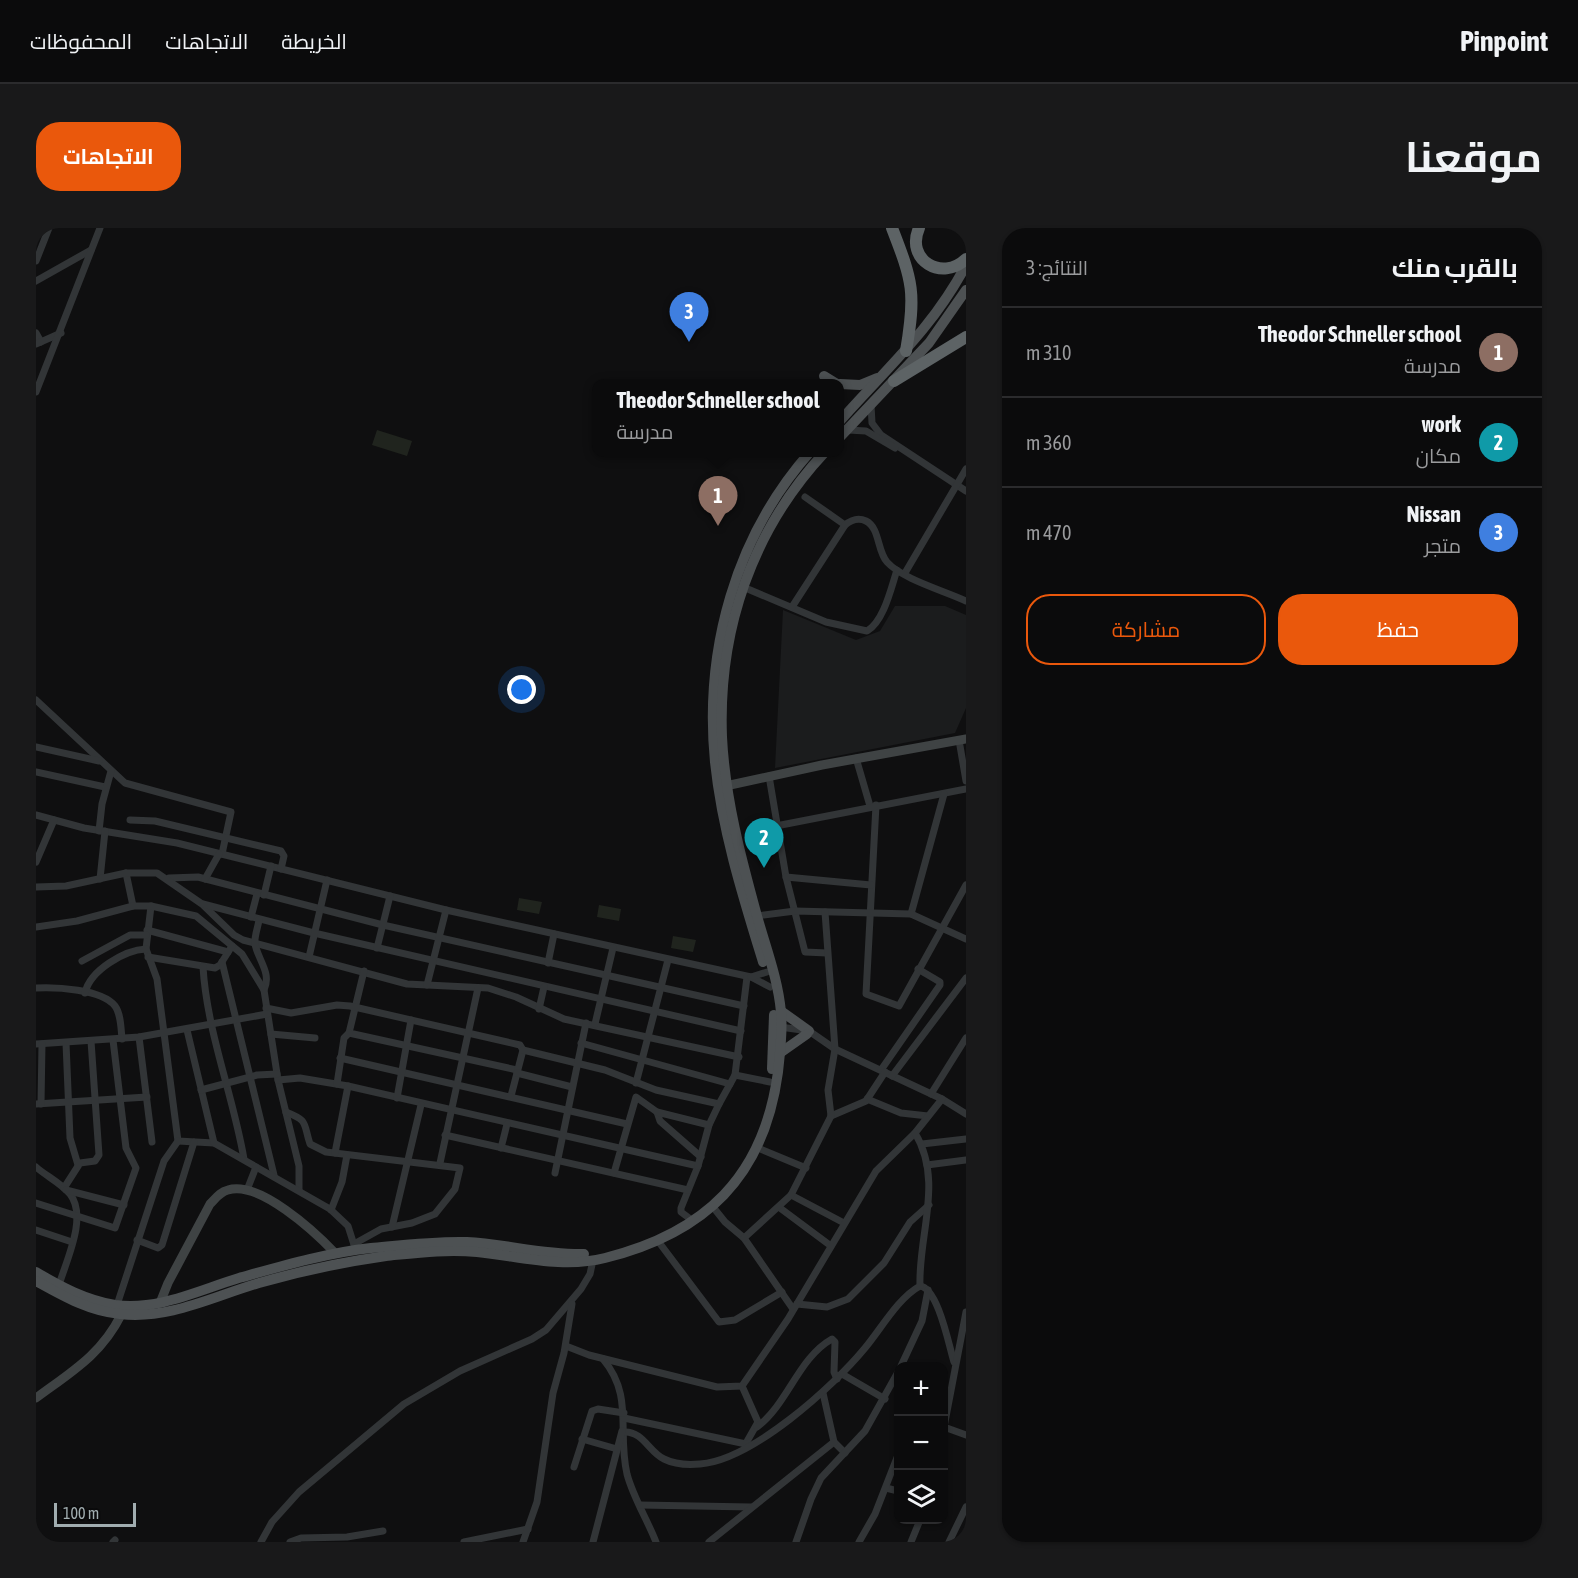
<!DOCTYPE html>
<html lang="ar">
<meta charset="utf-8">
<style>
:root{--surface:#0b0b0c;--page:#19191a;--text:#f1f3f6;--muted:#9a9b9d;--line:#2b2b2d;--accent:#ea580c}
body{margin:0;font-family:"Asap Condensed",Cairo,sans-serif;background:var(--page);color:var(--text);direction:rtl}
.controls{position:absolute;right:18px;bottom:18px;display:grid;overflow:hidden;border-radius:12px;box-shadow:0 2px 4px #0004}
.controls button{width:54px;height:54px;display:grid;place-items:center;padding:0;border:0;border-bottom:2px solid var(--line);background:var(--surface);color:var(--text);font:30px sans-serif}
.scale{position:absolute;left:18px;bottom:15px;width:82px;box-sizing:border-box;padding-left:6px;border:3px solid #a1adb0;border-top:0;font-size:16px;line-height:21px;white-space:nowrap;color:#a1adb0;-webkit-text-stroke:4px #0a0a0b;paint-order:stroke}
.you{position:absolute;left:486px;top:462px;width:21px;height:21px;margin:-15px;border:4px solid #fff;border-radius:50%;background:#1a73e8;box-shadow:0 0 0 9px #1a73e833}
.badge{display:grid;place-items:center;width:39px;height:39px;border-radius:50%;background:var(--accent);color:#fff;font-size:20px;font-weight:700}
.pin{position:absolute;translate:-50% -50px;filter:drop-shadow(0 2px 3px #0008)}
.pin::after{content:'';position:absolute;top:32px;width:21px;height:18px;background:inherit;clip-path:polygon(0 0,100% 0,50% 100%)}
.popup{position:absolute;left:556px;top:151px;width:252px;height:78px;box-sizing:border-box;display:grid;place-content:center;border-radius:12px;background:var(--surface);filter:drop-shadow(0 2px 4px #0005);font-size:20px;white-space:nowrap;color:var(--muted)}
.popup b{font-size:22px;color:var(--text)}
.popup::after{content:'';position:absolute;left:50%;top:100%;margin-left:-12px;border:12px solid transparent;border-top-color:var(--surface)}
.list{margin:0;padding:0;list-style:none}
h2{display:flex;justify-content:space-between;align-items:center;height:78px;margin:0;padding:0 24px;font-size:26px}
h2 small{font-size:20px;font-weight:400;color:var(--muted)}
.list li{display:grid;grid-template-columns:39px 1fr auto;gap:18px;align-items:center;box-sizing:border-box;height:90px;padding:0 24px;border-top:2px solid var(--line)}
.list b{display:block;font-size:22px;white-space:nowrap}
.list p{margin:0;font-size:20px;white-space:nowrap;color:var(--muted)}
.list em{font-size:20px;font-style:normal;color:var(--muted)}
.actions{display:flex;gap:12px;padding:18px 24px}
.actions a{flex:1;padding:14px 0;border:2px solid var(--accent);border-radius:24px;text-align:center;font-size:21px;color:var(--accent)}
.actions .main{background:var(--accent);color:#fff}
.icon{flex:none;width:33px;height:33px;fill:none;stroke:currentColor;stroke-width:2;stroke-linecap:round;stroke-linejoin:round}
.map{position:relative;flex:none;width:930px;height:1314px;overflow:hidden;direction:ltr;border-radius:24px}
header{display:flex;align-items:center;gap:36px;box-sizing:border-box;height:84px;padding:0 30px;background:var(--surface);border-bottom:2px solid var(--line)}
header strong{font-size:28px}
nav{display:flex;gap:33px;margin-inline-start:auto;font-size:21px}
.intro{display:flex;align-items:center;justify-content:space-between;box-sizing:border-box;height:144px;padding:0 36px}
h1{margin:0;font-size:42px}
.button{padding:15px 27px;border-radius:24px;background:var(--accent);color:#fff;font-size:21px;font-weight:700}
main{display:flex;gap:36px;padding:0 36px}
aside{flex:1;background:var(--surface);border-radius:24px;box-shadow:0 2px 4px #0004}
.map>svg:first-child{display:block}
.built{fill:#1b1c1d}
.green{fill:#20241e}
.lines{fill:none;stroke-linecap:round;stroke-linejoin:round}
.street{stroke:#323537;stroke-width:7}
.secondary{stroke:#3f4344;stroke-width:9}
.primary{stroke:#4d5153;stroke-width:10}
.highway{stroke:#5d6365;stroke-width:12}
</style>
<header>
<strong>Pinpoint</strong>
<nav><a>الخريطة</a><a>الاتجاهات</a><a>المحفوظات</a></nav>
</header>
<div class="intro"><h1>موقعنا</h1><a class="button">الاتجاهات</a></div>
<main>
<aside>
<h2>بالقرب منك<small>النتائج: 3</small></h2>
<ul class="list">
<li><span class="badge" style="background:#8d6e63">1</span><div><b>Theodor Schneller school</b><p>مدرسة</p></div><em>310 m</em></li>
<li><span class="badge" style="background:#0f9aa8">2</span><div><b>work</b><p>مكان</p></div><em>360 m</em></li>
<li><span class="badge" style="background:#3f7fe0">3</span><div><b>Nissan</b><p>متجر</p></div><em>470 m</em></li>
</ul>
<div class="actions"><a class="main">حفظ</a><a>مشاركة</a></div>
</aside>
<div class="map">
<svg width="930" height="1314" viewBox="0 0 930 1314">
<rect width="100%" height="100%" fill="#0f0f10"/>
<polygon class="built" points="859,378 909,378 930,387 930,480 919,505 739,540 747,382 820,412 844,403"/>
<g class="green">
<polygon points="341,202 376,213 371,228 336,217"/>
<polygon points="483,670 506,674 503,686 481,682"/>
<polygon points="563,677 585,681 583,693 561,689"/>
<polygon points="637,708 660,712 657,724 635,720"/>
</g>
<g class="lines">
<g class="street">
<polyline points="0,33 13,0"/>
<polyline points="0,53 55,22"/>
<polyline points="0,105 5,114"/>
<polyline points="0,116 25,105"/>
<polyline points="0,164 64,0"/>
<polyline points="835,177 836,195 845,207 930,263"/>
<polyline points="812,202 830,203 859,220"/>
<polyline points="769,269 809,297"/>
<polyline points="869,345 930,241"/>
<path d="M707,359L790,394L831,403C848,393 855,360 861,342"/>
<path d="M756,379L809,297C815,292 822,289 830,293C844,300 841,323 851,334C866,351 909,363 930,373"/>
<polyline points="0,472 89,555 195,584 186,626"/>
<polyline points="923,512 930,553"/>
<polyline points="0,519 63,533"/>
<polyline points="820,530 834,578"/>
<polyline points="0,544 69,559"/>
<polyline points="733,548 750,649 769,724 791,725"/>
<polyline points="840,577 830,766 863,778 930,657"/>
<polyline points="0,587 48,600 141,615 410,682 715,749 734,759"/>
<polyline points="94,592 119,593 245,623 248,628 245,641"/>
<polyline points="740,598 930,561"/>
<polyline points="63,603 66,576 75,543"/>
<polyline points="0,634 18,592"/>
<polyline points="90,645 97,678"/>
<polyline points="750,649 835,657"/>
<polyline points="133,650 162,649 347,697 708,778"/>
<polyline points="64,651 69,603"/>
<polyline points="169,651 183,626"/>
<polyline points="0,659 30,658 90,645 121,645 166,676 198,707 207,712 371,756 452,760 480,769 528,791 703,829"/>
<polyline points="228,667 235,638"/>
<polyline points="167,676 278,705 705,803"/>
<polyline points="115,678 110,721 121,751 142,913 178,915"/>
<polyline points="875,686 908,566"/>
<polyline points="721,688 759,683 875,686 930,711"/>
<polyline points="215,689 221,666"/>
<path d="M223,692C222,699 218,709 219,716C222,732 236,745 228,762"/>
<polyline points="0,699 41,693 97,678 115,678 160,688 206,726 228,762 242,852 263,938 263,962"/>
<polyline points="111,702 192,724"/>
<polyline points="341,720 354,668"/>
<polyline points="112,729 179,740 184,737 196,718"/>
<polyline points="273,729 291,652"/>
<polyline points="46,733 94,707 110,707"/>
<polyline points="186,734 238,947"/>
<polyline points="512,735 518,706"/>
<path d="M167,739C171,804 197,867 208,931"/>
<polyline points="328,743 313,805 481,842"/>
<polyline points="711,749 699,847 734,854"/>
<polyline points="715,749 731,744"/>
<polyline points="391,757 410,682"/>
<path d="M0,760C19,759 66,761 79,778C85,786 85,801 86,811"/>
<path d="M49,765C54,742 89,722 110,721"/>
<polyline points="230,780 255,785 301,777 314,778 484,817 487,822 475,868"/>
<polyline points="503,781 508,759"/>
<polyline points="559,796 577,720"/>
<polyline points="744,799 773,803 799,821 906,871 930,886"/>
<polyline points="151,802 178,915 294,981 312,998 319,1020"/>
<polyline points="235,806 279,810"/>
<polyline points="103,809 116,914"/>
<polyline points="30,815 34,910 42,937"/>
<polyline points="545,815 694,856"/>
<polyline points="0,816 103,809 231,786"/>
<polyline points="487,822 569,842 620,862 683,876 699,847"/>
<polyline points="304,830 591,896"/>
<polyline points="845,842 904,757 904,754 882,741"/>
<polyline points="481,845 536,859"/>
<polyline points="856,848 930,750"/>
<polyline points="242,852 264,850 312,858 662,938 645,980 645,984 653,990"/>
<polyline points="600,855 632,732"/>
<polyline points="301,856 308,810 313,805"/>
<polyline points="165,862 221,847 241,846"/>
<polyline points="895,866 930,810"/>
<polyline points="361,870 375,792"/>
<polyline points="831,871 865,885 892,888"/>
<polyline points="0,876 111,869"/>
<polyline points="5,876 6,816"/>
<path d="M250,884C273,893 267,895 274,916L290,924L424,940L419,961L399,986L376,995L345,1001L318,1016"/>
<polyline points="621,884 624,893 665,929"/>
<polyline points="795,888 830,873 849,844"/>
<polyline points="409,907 652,962"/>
<polyline points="886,916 930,911"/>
<polyline points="465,920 471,896"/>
<polyline points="722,920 770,940"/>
<polyline points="299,925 312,858"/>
<polyline points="404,935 442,760"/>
<polyline points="891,937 930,932"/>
<polyline points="662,938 673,897 683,876"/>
<path d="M0,939C10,948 25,955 34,966C52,989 30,1033 23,1057"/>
<polyline points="519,945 550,795"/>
<polyline points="578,945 600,869 621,884 673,897"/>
<polyline points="28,960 44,935 59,933 63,927 55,813"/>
<polyline points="30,962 88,977"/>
<polyline points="211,962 220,939"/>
<polyline points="755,967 808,995"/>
<polyline points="0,975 79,1000 100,940 90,920 77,812"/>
<polyline points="677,979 689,994 708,1010 757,1081"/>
<polyline points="744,980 795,1018"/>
<polyline points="295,982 306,954 311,927"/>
<polyline points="356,999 385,877"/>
<polyline points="0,1002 36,1014"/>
<polyline points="708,1010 755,967 795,888 792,862 799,821 789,684"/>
<polyline points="101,1012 122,1020 126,1017 158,914"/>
<polyline points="622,1013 683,1094 699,1092 746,1064"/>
<path d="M884,1058C902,1060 913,1118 918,1134"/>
<polyline points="761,1076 791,1079 812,1071 848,1035 874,994 893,977"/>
<polyline points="81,1077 128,933 142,913"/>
<polyline points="530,1118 553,1127 681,1159 706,1158 752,1091 840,943 879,905 906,871"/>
<path d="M567,1131C598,1168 581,1203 591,1246C597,1269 611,1291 620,1314"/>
<polyline points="865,1138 886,1093 892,1062"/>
<polyline points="806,1146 849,1171"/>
<polyline points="706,1158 722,1194 709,1217"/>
<polyline points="787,1165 798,1214 809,1225"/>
<polyline points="588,1190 710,1216"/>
<path d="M721,1199C752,1176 762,1130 796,1111L799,1114L798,1144L801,1151"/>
<polyline points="908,1199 930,1084"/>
<polyline points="908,1199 930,1207"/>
<path d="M588,1204C607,1203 613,1224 628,1231C638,1236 653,1237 664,1236C716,1232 797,1159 829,1120C845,1101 862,1070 884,1058C882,1007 908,953 879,905"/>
<polyline points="546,1211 581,1221"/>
<polyline points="538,1239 556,1183 562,1181 588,1185"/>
<polyline points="850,1260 862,1263"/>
<polyline points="604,1277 715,1279"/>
<polyline points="77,1314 79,1312"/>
<polyline points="225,1314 236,1294 263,1264 368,1176 424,1143 496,1111 510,1102 545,1061 554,1046 557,1032"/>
<polyline points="254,1314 265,1310 311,1309 347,1303"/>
<polyline points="428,1314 492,1301"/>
<polyline points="487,1314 501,1274 517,1165 528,1125 536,1076"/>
<polyline points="557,1314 586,1203"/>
<polyline points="673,1314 798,1214"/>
<polyline points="760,1314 775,1271 785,1250 829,1203 862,1144"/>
<polyline points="823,1314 839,1286 862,1227"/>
<polyline points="875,1314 884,1292"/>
<polyline points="913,1314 930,1279"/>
</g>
<g class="secondary">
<polyline points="685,559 786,537 930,511"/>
<path d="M124,1075L132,1055L174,976C180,970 184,964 192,962C223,952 279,1004 299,1025"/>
<path d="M0,1170C35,1144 65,1127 85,1087"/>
</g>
<g class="primary">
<polyline points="788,148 801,156"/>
<polyline points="804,156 824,157 841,150"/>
<path d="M804,193C851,140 896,101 930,37"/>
<polyline points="804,209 893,115 930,62"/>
<path d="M727,734C707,669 686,602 679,534C668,422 699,309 774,224"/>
<polyline points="745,783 773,803"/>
<polyline points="744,825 771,806"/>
<polyline points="736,841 738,787"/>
<path d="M0,1044C25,1059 50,1072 79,1077C122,1083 163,1062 203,1050C246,1038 290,1025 335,1020C367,1017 399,1013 431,1014C470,1016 508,1027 548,1026"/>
<path d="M0,1053C27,1068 53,1083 84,1086C133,1092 178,1068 223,1055C265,1043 307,1034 350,1028C380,1025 410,1021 441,1024C483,1028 526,1041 569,1030C669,1005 728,949 742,844C744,824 747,804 745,784C742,751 730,720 721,688C705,630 689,570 686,509C682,402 716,302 789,224"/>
</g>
<g class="highway">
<path d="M856,0C877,54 880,65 870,123"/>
<path d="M883,0C869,32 906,54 930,31"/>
<polyline points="858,153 930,109"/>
</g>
</g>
</svg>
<div class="controls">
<button>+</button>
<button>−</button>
<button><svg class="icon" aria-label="layers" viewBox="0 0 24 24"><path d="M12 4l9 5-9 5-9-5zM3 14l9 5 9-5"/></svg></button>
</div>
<div class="scale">100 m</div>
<div class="you"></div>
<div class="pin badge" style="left:682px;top:298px;background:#8d6e63">1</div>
<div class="popup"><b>Theodor Schneller school</b>مدرسة</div>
<div class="pin badge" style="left:728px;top:640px;background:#0f9aa8">2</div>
<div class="pin badge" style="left:653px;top:114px;background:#3f7fe0">3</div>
</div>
</main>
